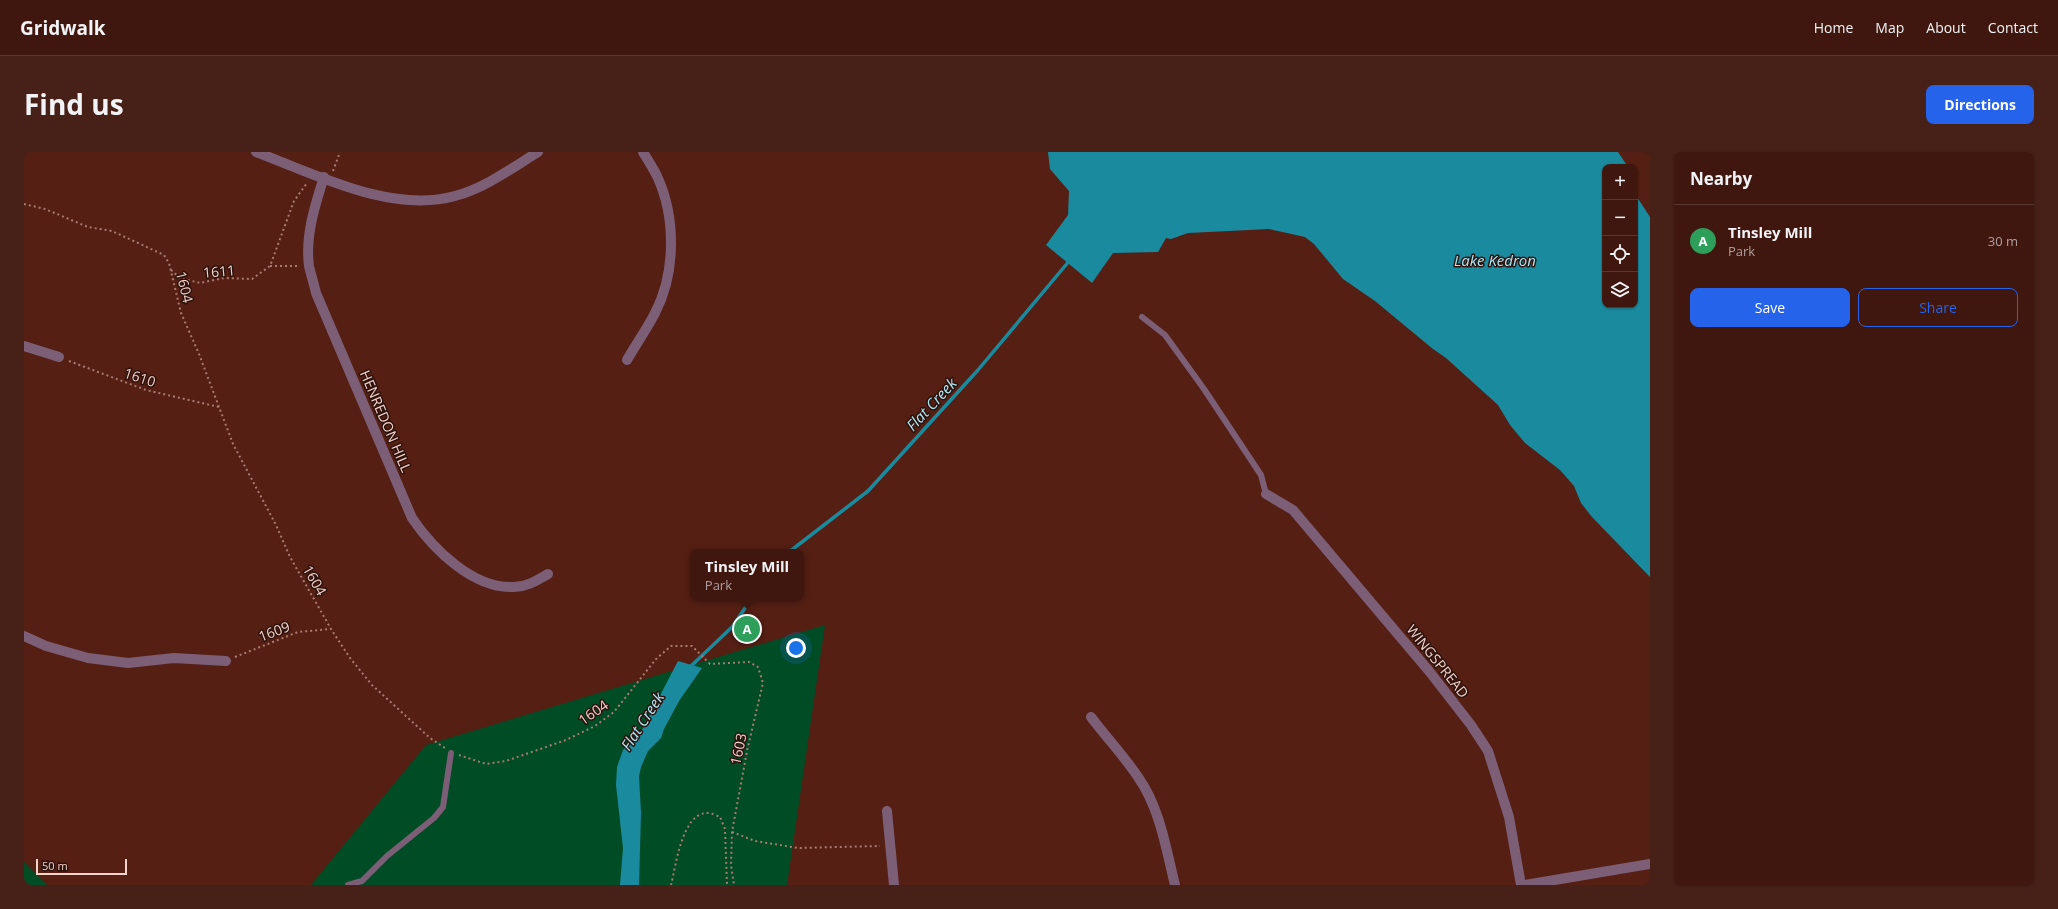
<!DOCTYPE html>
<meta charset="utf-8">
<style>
:root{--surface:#40170f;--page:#472018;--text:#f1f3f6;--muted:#ae9f9e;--line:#59362f;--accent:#2563eb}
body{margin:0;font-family:"Open Sans",sans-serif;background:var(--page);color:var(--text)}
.controls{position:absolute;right:12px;top:12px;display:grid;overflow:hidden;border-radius:8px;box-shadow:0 1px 3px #0004}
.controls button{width:36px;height:36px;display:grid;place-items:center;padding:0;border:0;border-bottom:1px solid var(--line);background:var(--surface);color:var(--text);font:20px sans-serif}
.scale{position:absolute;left:12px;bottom:10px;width:91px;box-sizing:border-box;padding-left:4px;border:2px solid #f5d2ca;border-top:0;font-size:11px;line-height:14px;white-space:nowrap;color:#f5d2ca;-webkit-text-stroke:3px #2b120d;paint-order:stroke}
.you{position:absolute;left:772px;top:496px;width:14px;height:14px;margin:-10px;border:3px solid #fff;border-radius:50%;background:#1a73e8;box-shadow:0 0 0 6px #1a73e833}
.badge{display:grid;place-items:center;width:26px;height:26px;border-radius:50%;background:var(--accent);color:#fff;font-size:13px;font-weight:700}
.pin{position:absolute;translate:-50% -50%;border:2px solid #fff;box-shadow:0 1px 4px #0006}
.popup{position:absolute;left:666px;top:397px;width:114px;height:52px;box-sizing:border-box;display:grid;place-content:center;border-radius:8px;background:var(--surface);filter:drop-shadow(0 1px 3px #0005);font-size:13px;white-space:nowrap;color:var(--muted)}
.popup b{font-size:15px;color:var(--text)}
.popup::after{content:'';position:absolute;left:50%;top:100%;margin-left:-8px;border:8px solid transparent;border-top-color:var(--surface)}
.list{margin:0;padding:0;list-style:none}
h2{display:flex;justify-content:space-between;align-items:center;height:52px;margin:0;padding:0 16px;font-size:17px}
h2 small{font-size:13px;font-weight:400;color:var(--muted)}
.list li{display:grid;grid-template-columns:26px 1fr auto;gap:12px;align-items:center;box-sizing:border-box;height:72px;padding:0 16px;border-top:1px solid var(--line)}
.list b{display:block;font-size:15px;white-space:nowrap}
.list p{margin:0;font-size:13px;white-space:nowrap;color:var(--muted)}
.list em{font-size:13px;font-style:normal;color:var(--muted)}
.actions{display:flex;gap:8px;padding:12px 16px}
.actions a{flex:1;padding:9px 0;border:1px solid var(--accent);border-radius:8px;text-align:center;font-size:14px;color:var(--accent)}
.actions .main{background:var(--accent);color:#fff}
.icon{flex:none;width:22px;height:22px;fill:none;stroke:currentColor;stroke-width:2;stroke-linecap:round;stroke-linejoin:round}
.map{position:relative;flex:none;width:1626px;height:733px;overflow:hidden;border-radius:8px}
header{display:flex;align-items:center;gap:24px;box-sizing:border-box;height:56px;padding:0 20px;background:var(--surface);border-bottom:1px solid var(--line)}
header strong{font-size:19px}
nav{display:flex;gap:22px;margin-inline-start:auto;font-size:14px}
.intro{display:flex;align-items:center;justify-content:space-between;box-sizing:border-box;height:96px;padding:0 24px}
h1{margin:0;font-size:28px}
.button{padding:10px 18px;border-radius:8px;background:var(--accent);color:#fff;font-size:14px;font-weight:700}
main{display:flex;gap:24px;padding:0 24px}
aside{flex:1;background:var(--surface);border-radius:8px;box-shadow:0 1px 3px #0004}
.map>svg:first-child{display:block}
.green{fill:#004c25}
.water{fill:#1a8b9f}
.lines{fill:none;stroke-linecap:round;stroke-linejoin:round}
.stream{stroke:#1a8b9f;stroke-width:3.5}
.path{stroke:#a77b72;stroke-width:2;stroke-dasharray:2 3;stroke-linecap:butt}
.service{stroke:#7d5e77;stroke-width:6}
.minor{stroke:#7d5e77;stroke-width:10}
.labels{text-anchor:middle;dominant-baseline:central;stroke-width:3;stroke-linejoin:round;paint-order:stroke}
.street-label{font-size:14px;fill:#f5d2ca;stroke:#2b120d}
.water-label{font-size:15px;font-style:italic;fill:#afe8f5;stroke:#2b120d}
</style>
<header>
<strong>Gridwalk</strong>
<nav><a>Home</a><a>Map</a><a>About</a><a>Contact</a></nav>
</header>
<div class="intro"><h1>Find us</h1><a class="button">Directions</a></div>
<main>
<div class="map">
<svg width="1626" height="733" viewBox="0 0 1626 733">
<rect width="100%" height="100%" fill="#551f14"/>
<g class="green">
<polygon points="801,473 763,733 287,733 402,593"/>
<polygon points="0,710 23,733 0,733"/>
</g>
<g class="water">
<polygon points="1024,0 1594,0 1604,15 1581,15 1581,153 1611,153 1611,42 1626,65 1626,425 1568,365 1557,351 1550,334 1536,318 1501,291 1486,273 1474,253 1422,206 1409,197 1351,149 1319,127 1290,92 1281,85 1245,77 1164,81 1147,87 1142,86 1134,100 1089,101 1068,131 1022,93 1044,63 1045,39 1026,17"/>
<polygon points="654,509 678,516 655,549 640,577 637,586 624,599 617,615 615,624 617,661 615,733 596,733 599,696 592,633 593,615 599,598 618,578"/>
</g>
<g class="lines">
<g class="stream">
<polyline points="765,400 844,339 954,218 1046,108"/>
<polyline points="665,516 708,475 728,446"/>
</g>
<g class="path">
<polyline points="309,19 316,0"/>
<polyline points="0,52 21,57 64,75 88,79 140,103 145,111 157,161 175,202 209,292 252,373 266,405 307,477 326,506 348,533 406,586 421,596"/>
<polyline points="246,114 274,114"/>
<polyline points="147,118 156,126 176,131 200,126 228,127 246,114 270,49 283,31"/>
<polyline points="45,209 122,238 195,255"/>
<polyline points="211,505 274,480 307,477"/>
<polyline points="435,603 462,612 482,609 542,588 571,574 590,560 632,507 647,494 668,494 686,512 725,510 734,515 739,531 723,599 708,680 707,713 710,733"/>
<polyline points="708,680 731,689 774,696 856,694"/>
<path d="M647,733C652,714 658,660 684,661C688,661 693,664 696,665L701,677L703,733"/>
</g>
<g class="service">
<polyline points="1118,165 1141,183 1180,237 1237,323 1242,342"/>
<polyline points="324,733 338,729 363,704 410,666 419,655 427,601"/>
</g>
<g class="minor">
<path d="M232,0C291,22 367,62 431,44C461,36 488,16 514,0"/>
<path d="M300,25C291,53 281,84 285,114C287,123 290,132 292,141L388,366C409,397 449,437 490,435C503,435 513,428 524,422"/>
<polyline points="0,194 35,205"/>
<path d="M603,208C612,192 623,177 631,161C652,121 652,65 633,24C629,16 624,8 619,0"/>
<polyline points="1242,342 1269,358 1405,519 1447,573 1464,599 1485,665 1497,733"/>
<polyline points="0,484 22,494 64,506 104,511 150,506 202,509"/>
<path d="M1067,565C1082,585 1100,604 1114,625C1136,656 1142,697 1151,733"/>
<polyline points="863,659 870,733"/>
<polyline points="1501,733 1626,712"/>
</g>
</g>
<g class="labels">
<g class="street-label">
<text transform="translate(195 119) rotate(-5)">1611</text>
<text transform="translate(161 135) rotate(76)">1604</text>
<text transform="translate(116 225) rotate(18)">1610</text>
<text transform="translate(362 269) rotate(67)">HENREDON HILL</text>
<text transform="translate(291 428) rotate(60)">1604</text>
<text transform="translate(250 479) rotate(-21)">1609</text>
<text transform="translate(1414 509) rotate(51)">WINGSPREAD</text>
<text transform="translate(569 560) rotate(-35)">1604</text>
<text transform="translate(714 597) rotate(-78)">1603</text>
</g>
<g class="water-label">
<text x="1471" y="108">Lake Kedron</text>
<text transform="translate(907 252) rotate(-47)">Flat Creek</text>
<text transform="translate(618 569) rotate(-57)">Flat Creek</text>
</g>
</g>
</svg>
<div class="controls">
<button>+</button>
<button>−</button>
<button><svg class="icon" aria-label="locate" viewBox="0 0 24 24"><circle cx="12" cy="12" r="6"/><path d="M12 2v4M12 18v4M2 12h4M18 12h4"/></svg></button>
<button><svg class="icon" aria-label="layers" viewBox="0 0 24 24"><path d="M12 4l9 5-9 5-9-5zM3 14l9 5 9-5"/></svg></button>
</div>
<div class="scale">50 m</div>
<div class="you"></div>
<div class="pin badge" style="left:723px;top:477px;background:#2e9e5b">A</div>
<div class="popup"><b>Tinsley Mill</b>Park</div>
</div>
<aside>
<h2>Nearby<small></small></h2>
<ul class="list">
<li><span class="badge" style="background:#2e9e5b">A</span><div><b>Tinsley Mill</b><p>Park</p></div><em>30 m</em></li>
</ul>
<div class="actions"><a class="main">Save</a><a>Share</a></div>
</aside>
</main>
